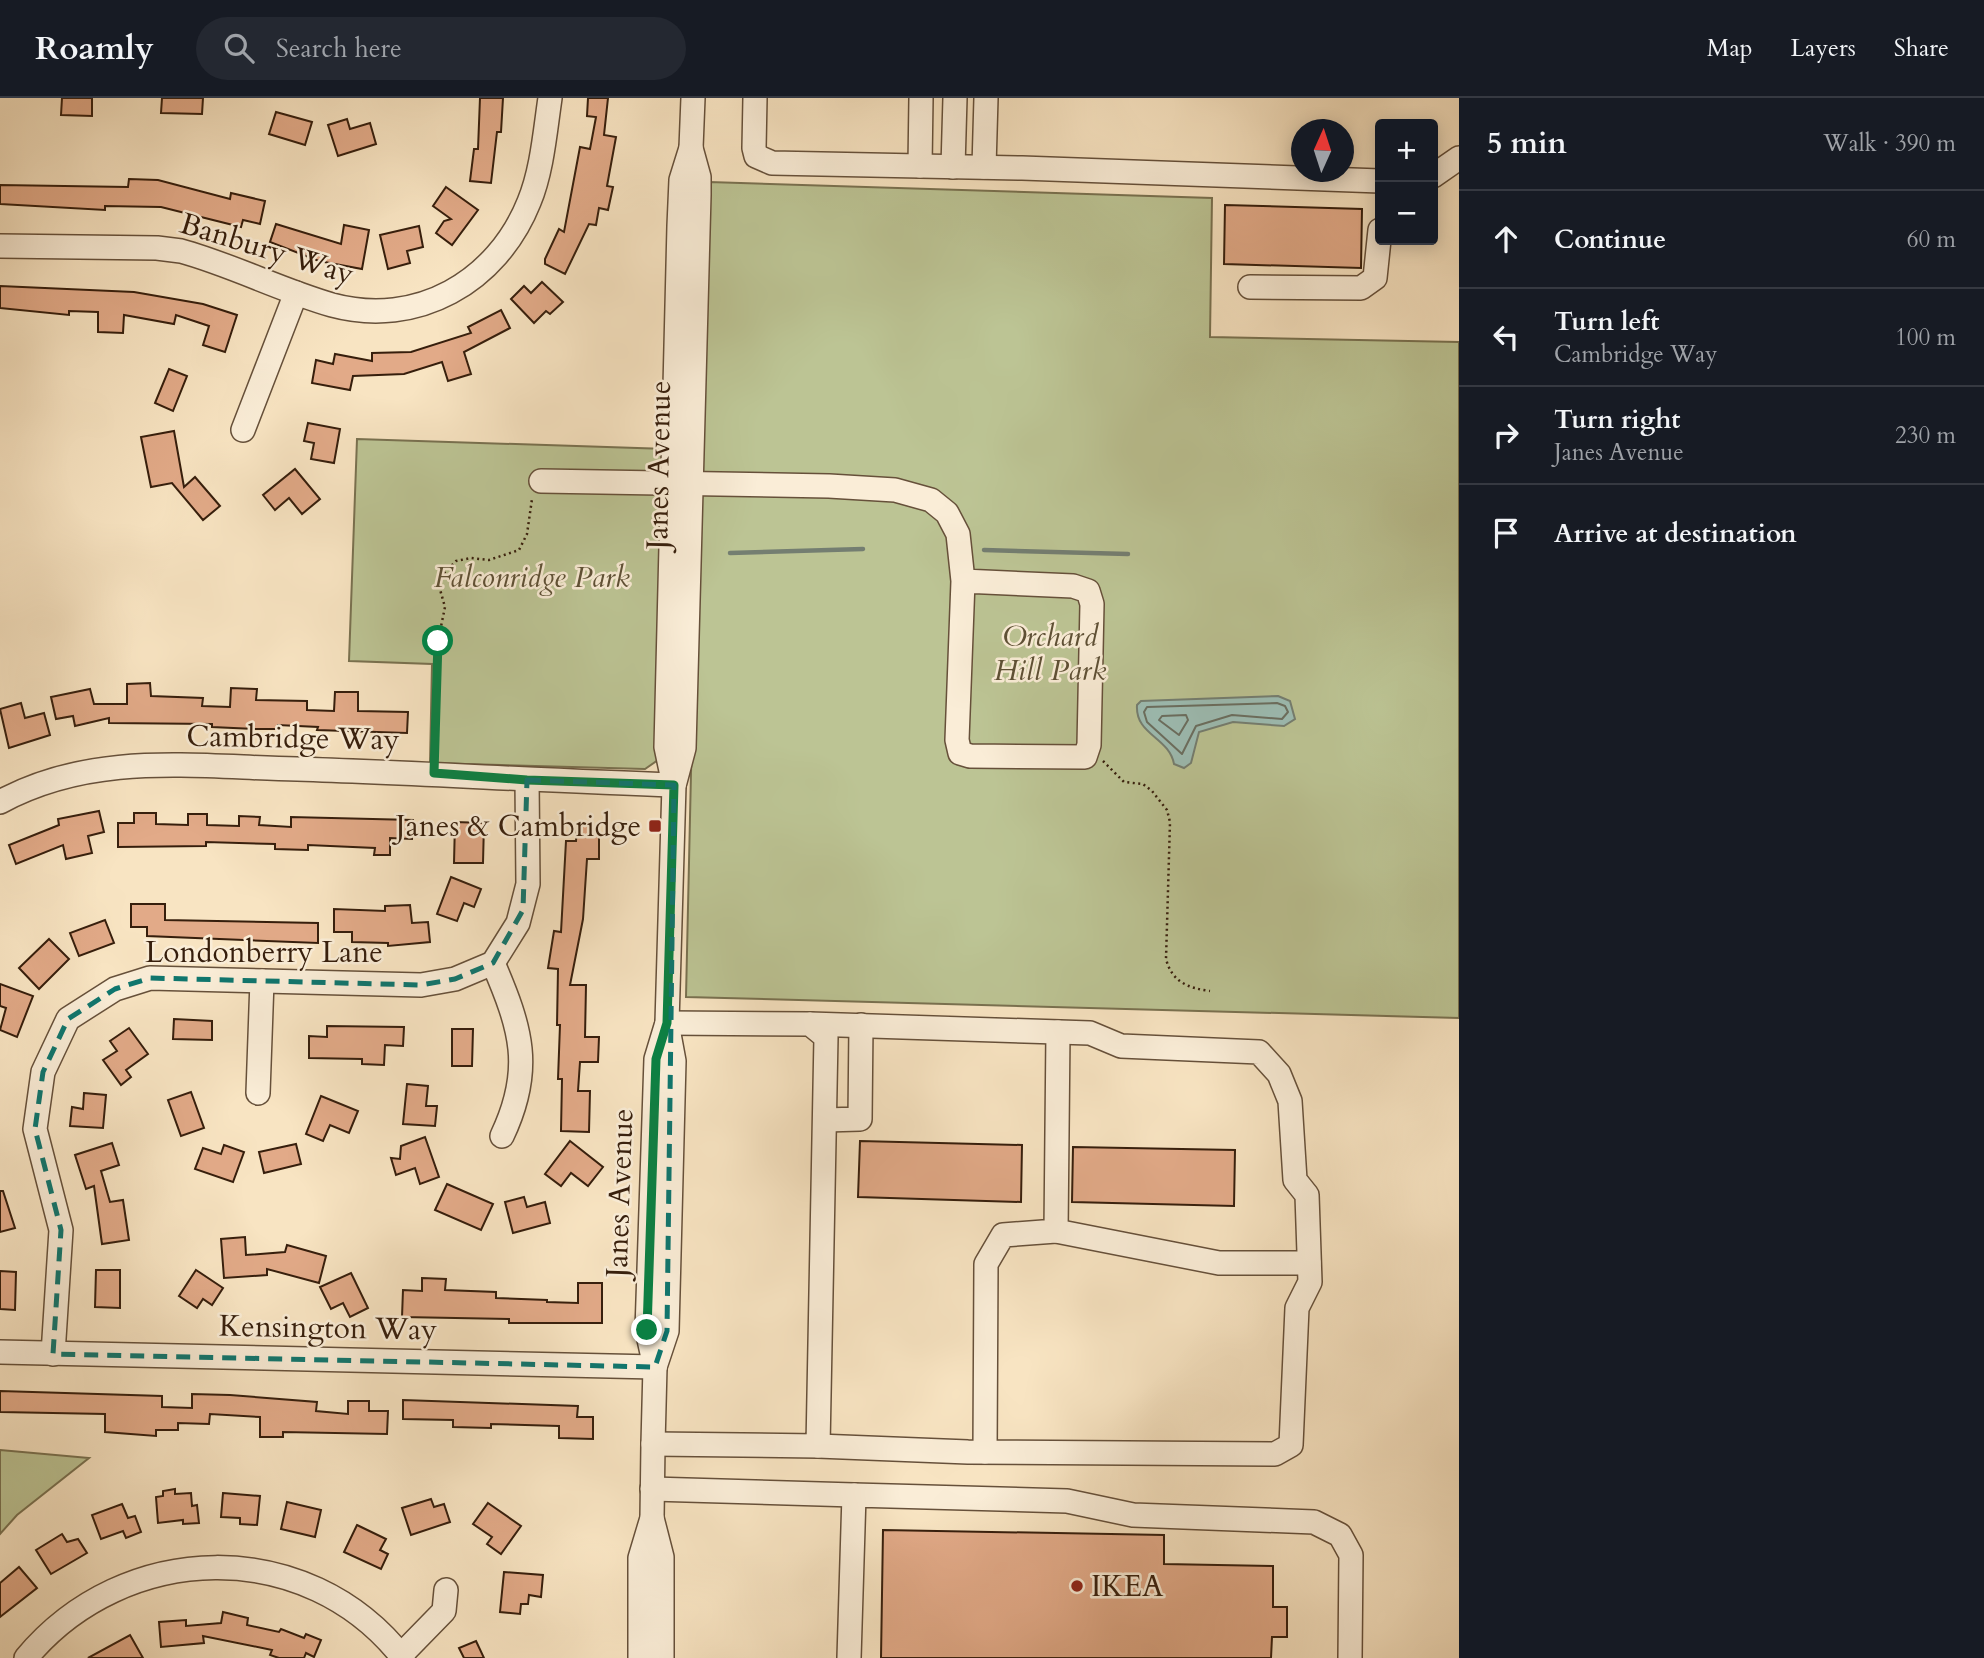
<!DOCTYPE html>
<meta charset="utf-8">
<style>
:root{--surface:#171b24;--page:#242831;--text:#f1f3f6;--muted:#9ea1a6;--line:#363941}
body{margin:0;font-family:Cardo,serif;background:var(--page);color:var(--text)}
.controls{position:absolute;right:21px;top:21px;display:grid;overflow:hidden;border-radius:7px;box-shadow:0 4px 18px #0003}
.controls button{width:63px;height:63px;display:grid;place-items:center;padding:0;border:0;border-bottom:2px solid var(--line);background:var(--surface);color:var(--text);font:35px sans-serif}
.compass{position:absolute;left:1291px;top:21px;width:63px;height:63px;border-radius:50%;background:var(--surface);box-shadow:0 4px 18px #0003;rotate:3deg}
.stop{position:absolute;width:21px;height:21px;margin:-16px;border:5px solid #0b8043;border-radius:50%;background:#fff}
.stop.end{background:#0b8043;border-color:#fff;box-shadow:0 2px 7px #0008}
.list{margin:0;padding:0;list-style:none}
h2{display:flex;justify-content:space-between;align-items:center;height:91px;margin:0;padding:0 28px;font-size:30px}
h2 small{font-size:23px;font-weight:400;color:var(--muted)}
.list li{display:grid;grid-template-columns:46px 1fr auto;gap:21px;align-items:center;box-sizing:border-box;height:98px;padding:0 28px;border-top:2px solid var(--line)}
.list b{display:block;font-size:26px;white-space:nowrap}
.list p{margin:0;font-size:23px;white-space:nowrap;color:var(--muted)}
.list em{font-size:23px;font-style:normal;color:var(--muted)}
.icon{flex:none;width:38px;height:38px;fill:none;stroke:currentColor;stroke-width:2;stroke-linecap:round;stroke-linejoin:round}
.map{position:relative;flex:none;width:1459px;height:1560px;overflow:hidden}
header{display:flex;align-items:center;gap:42px;box-sizing:border-box;height:98px;padding:0 35px;background:var(--surface);border-bottom:2px solid var(--line)}
header strong{font-size:33px}
nav{display:flex;gap:38px;margin-inline-start:auto;font-size:24px}
.search{width:490px;height:63px;background:var(--page);display:flex;align-items:center;gap:18px;box-sizing:border-box;padding:0 24px;border-radius:38px;color:var(--muted);font-size:26px}
main{display:flex}
aside{flex:1;background:var(--surface)}
.map>svg:first-child{display:block}
.green{fill:#bcc494;stroke:#797150;stroke-width:2}
.water{fill:#9dbeb5;stroke:#747e71;stroke-width:2}
.lines{fill:none;stroke-linecap:round;stroke-linejoin:round}
.shore{stroke:#6a6e60;stroke-width:2}
.stream{stroke:#747e71;stroke-width:4.5}
.building{fill:#e2aa88;stroke:#361e0c;stroke-width:2}
.minor-casing{stroke:#66503a;stroke-width:26}
.path{stroke:#361e0c;stroke-width:2.5;stroke-dasharray:2 3.5;stroke-linecap:butt}
.minor{stroke:#faedd7;stroke-width:23}
.route{stroke:#0b8043;stroke-width:9}
.marked{fill:none;stroke:#0f766e;stroke-width:5;stroke-dasharray:14 9;stroke-linejoin:round}
.poi-dot{fill:#8f2418;stroke:#faedd7;stroke-width:2.5}
.labels{text-anchor:middle;dominant-baseline:central;stroke-width:5;stroke-linejoin:round;paint-order:stroke}
.street-label{font-size:30px;fill:#361e0c;stroke:#faedd7}
.park-label{font-size:30px;font-style:italic;fill:#5e5035;stroke:#faedd7}
.poi-label{font-size:30px;fill:#361e0c;stroke:#faedd7;text-anchor:end}
</style>
<header>
<strong>Roamly</strong>
<div class="search"><svg class="icon" aria-label="search" viewBox="0 0 24 24"><circle cx="10" cy="10" r="6"/><path d="M15 15l6 6"/></svg>Search here</div>
<nav><a>Map</a><a>Layers</a><a>Share</a></nav>
</header>
<main>
<div class="map">
<svg width="1459" height="1560" viewBox="0 0 1459 1560">
<rect width="100%" height="100%" fill="#f8e4c2"/>
<filter id="stains"><feTurbulence type="fractalNoise" baseFrequency=".00286" numOctaves="4"/><feColorMatrix values="0 0 0 0 .2 0 0 0 0 .09 0 0 0 0 .02 0 0 0 .5 -.17"/></filter>
<radialGradient id="worn" r=".72"><stop offset=".6" stop-color="#630" stop-opacity="0"/><stop offset="1" stop-color="#630" stop-opacity=".3"/></radialGradient>
<g class="green">
<polygon points="709,84 1212,100 1210,239 1459,244 1459,920 686,899 698,361"/>
<polygon points="357,341 667,351 658,662 645,671 430,665 432,566 349,563"/>
<polygon points="0,1352 89,1360 17,1417 0,1436"/>
</g>
<path class="water" d="M1278,598L1290,603L1295,621L1284,628L1233,624L1199,634L1191,665L1184,670L1174,666C1169,639 1135,637 1137,607L1141,603Z"/>
<g class="lines">
<g class="shore">
<polygon points="1277,605 1285,608 1288,614 1282,621 1232,617 1196,628 1182,656 1147,624 1144,614 1147,609"/>
<polygon points="1186,617 1188,622 1179,637 1159,622 1162,618"/>
</g>
<g class="stream">
<polyline points="984,452 1128,456"/>
<polyline points="730,455 863,451"/>
</g>
</g>
<g class="building">
<polygon points="62,0 92,0 92,18 61,17"/>
<polygon points="162,0 203,0 202,16 161,15"/>
<polygon points="480,0 503,0 501,34 497,34 491,85 470,83 474,51 478,51"/>
<polygon points="588,0 608,0 604,37 616,39 607,88 613,89 608,112 599,110 596,127 589,126 565,176 545,166 545,161 559,131 564,134 580,49 590,51 596,19 587,18"/>
<polygon points="276,14 312,24 305,47 269,36"/>
<polygon points="347,21 350,31 370,25 376,46 338,58 328,27"/>
<polygon points="129,81 158,82 230,101 231,95 265,103 260,126 243,122 241,129 161,109 105,108 105,112 0,106 0,87 128,89"/>
<polygon points="446,89 478,112 452,147 436,135 444,123 451,121 433,108"/>
<polygon points="1225,107 1362,111 1361,170 1224,166"/>
<polygon points="276,126 341,146 344,127 369,132 362,171 319,163 270,144"/>
<polygon points="419,128 423,149 407,153 410,165 388,171 380,137"/>
<polygon points="542,184 563,204 550,216 546,213 534,225 511,201 524,188 531,195"/>
<polygon points="0,188 134,194 203,206 237,217 225,254 203,247 209,228 176,217 174,226 124,217 123,235 98,234 98,214 69,213 69,217 0,210"/>
<polygon points="501,212 510,230 464,254 471,276 448,283 442,264 404,276 353,278 350,292 312,285 316,262 333,266 335,256 372,263 372,255 411,254 471,235 468,229"/>
<polygon points="169,271 187,278 173,313 155,305"/>
<polygon points="308,325 340,331 334,365 311,361 314,345 304,343"/>
<polygon points="174,333 184,389 195,379 220,408 203,422 172,385 151,389 141,339"/>
<polygon points="295,371 320,401 302,416 289,400 275,412 263,397"/>
<polygon points="150,585 151,598 203,600 202,608 230,609 231,590 257,591 256,602 307,603 307,612 334,613 335,594 358,594 358,613 408,614 407,635 317,632 318,629 278,627 278,631 255,631 212,629 212,626 109,625 109,620 75,628 73,618 56,621 51,599 90,591 94,606 127,606 127,586"/>
<polygon points="21,605 25,620 44,615 50,637 9,650 0,611"/>
<polygon points="99,713 104,734 88,738 92,755 66,761 63,747 16,766 9,747 59,727 58,721"/>
<polygon points="134,715 156,715 156,726 188,727 188,716 207,716 207,727 239,728 239,718 260,719 259,727 291,729 291,719 413,722 412,741 390,740 390,757 374,757 375,750 308,747 308,752 275,751 275,746 206,744 206,748 118,749 118,725 134,725"/>
<polygon points="455,724 484,725 483,765 454,765"/>
<polygon points="577,728 599,728 599,761 587,761 583,821 570,887 586,887 585,939 599,939 598,964 580,964 578,993 590,993 589,1034 561,1033 562,981 558,981 560,927 557,927 558,871 548,870 554,833 561,834 566,743 576,743"/>
<polygon points="451,779 481,791 474,809 464,805 457,823 437,816"/>
<polygon points="131,806 165,806 165,822 318,825 318,845 147,838 147,829 131,829"/>
<polygon points="410,807 412,825 428,824 430,844 388,848 388,845 352,844 352,834 334,834 334,811 385,813 385,808"/>
<polygon points="105,822 114,845 79,858 70,835"/>
<polygon points="49,841 69,861 39,891 19,870"/>
<polygon points="0,886 33,898 17,939 0,932 6,910 0,908"/>
<polygon points="174,921 212,923 212,942 173,941"/>
<polygon points="327,928 404,929 403,948 385,947 384,967 362,966 362,961 309,960 309,938 327,939"/>
<polygon points="129,930 148,956 126,972 131,979 121,987 103,962 117,953 110,943"/>
<polygon points="452,931 473,931 472,968 452,968"/>
<polygon points="407,986 428,988 426,1008 437,1008 435,1028 403,1026"/>
<polygon points="191,994 204,1030 181,1038 168,1002"/>
<polygon points="84,995 106,997 103,1030 70,1028 72,1009 83,1011"/>
<polygon points="321,998 358,1013 349,1035 330,1027 323,1043 306,1036"/>
<polygon points="425,1039 439,1079 420,1086 415,1070 396,1077 391,1060 400,1061 401,1048"/>
<polygon points="570,1043 603,1069 588,1088 571,1075 561,1088 545,1076"/>
<polygon points="860,1043 1022,1047 1021,1104 858,1099"/>
<polygon points="112,1045 119,1067 101,1073 110,1104 123,1102 129,1142 102,1146 94,1088 86,1091 75,1057"/>
<polygon points="296,1046 301,1066 264,1075 259,1054"/>
<polygon points="224,1047 244,1054 233,1084 195,1071 203,1050 221,1056"/>
<polygon points="1073,1049 1235,1052 1234,1108 1072,1104"/>
<polygon points="447,1086 493,1106 481,1132 435,1112"/>
<polygon points="0,1093 3,1093 15,1130 0,1134"/>
<polygon points="524,1099 527,1109 545,1104 550,1125 513,1135 505,1104"/>
<polygon points="245,1139 246,1157 285,1154 287,1147 326,1158 319,1185 267,1171 267,1177 224,1180 221,1141"/>
<polygon points="96,1172 120,1172 120,1210 95,1209"/>
<polygon points="196,1172 223,1190 212,1207 203,1201 197,1210 179,1198"/>
<polygon points="0,1173 16,1174 15,1212 0,1211"/>
<polygon points="351,1175 368,1210 350,1219 343,1205 331,1211 320,1189"/>
<polygon points="422,1180 446,1181 445,1192 496,1194 496,1200 547,1202 547,1204 578,1205 578,1185 602,1185 602,1225 509,1225 509,1221 402,1219 403,1192 422,1193"/>
<polygon points="0,1293 162,1298 162,1309 192,1310 192,1296 230,1297 317,1304 316,1313 348,1316 348,1303 369,1303 369,1313 388,1313 387,1336 283,1334 283,1339 260,1339 260,1319 210,1316 209,1326 178,1325 178,1332 156,1332 156,1338 105,1334 105,1316 0,1314"/>
<polygon points="403,1302 578,1308 577,1319 593,1319 593,1341 559,1340 559,1328 491,1326 491,1330 453,1329 453,1322 403,1321"/>
<polygon points="175,1391 175,1396 191,1395 192,1408 197,1407 199,1425 183,1426 183,1422 158,1425 156,1399 163,1398 163,1393"/>
<polygon points="223,1395 260,1398 257,1427 240,1426 240,1420 221,1419"/>
<polygon points="431,1401 434,1409 444,1406 450,1424 411,1437 402,1410"/>
<polygon points="287,1404 321,1412 315,1439 281,1431"/>
<polygon points="488,1405 521,1428 501,1456 487,1446 492,1439 473,1426"/>
<polygon points="122,1406 128,1420 135,1418 141,1434 126,1440 123,1433 101,1441 92,1417"/>
<polygon points="357,1427 386,1441 380,1452 388,1456 381,1471 344,1454"/>
<polygon points="883,1432 1164,1437 1164,1466 1273,1468 1273,1509 1287,1509 1287,1539 1272,1539 1271,1560 881,1560"/>
<polygon points="62,1436 67,1444 78,1441 87,1455 51,1476 36,1452"/>
<polygon points="19,1469 37,1490 0,1519 0,1485"/>
<polygon points="504,1474 543,1477 541,1499 529,1497 528,1506 521,1506 520,1516 500,1514"/>
<polygon points="223,1514 248,1520 247,1527 279,1534 281,1531 304,1540 306,1536 321,1542 314,1559 306,1555 304,1560 279,1560 270,1557 272,1552 203,1538 204,1545 161,1549 159,1524 186,1522 186,1528 221,1525"/>
<polygon points="130,1537 143,1560 88,1560"/>
<polygon points="476,1543 484,1560 464,1560 459,1550"/>
</g>
<g class="lines">
<g class="minor-casing">
<g id="minor">
<polyline points="755,0 754,50 756,58 772,65 1022,70 1380,83"/>
<polyline points="920,68 921,0"/>
<polyline points="953,69 955,0"/>
<polyline points="984,69 986,0"/>
<polyline points="1433,78 1459,60"/>
<path d="M0,148L157,150L181,153C232,167 280,192 332,207C417,230 497,184 529,104C542,73 545,34 550,0"/>
<polyline points="1250,189 1361,190 1375,180 1380,132"/>
<polyline points="243,332 296,195"/>
<polyline points="541,383 829,388 895,392 931,402 947,415 958,436 963,483 957,642 960,655 970,658 1085,659 1089,647 1092,506 1088,493 1073,488 963,483"/>
<polyline points="675,684 684,650 699,97 699,79 691,50"/>
<path d="M0,704C94,653 194,669 297,671C422,675 548,683 674,687"/>
<path d="M493,865C521,930 534,971 502,1038"/>
<polyline points="810,926 1090,935 1121,948 1259,954 1279,976 1290,1003 1295,1082 1307,1097 1310,1184 1297,1210 1291,1347 1275,1356 968,1354 818,1348"/>
<polyline points="258,995 262,883"/>
<polyline points="825,1022 860,1021 861,927"/>
<polyline points="1056,1133 1219,1165 1309,1165"/>
<polyline points="0,1254 655,1269"/>
<polyline points="53,1256 61,1132 35,1031 43,974 68,921 115,891 150,880 421,887 455,881 493,865 518,825 528,786 527,682"/>
<polyline points="655,1269 667,1233 674,963 667,925 674,687 666,649 679,128 681,82 691,50 693,0"/>
<polyline points="653,1346 818,1348 826,939 810,926 667,925"/>
<polyline points="985,1354 986,1166 1003,1137 1056,1133 1058,934"/>
<polyline points="652,1391 854,1397"/>
<polyline points="652,1420 662,1459 662,1560"/>
<polyline points="401,1557 444,1513 446,1492"/>
<path d="M26,1560C124,1442 307,1437 403,1560"/>
<polyline points="640,1560 640,1460 652,1420 653,1346 655,1269 647,1232 656,961 666,928"/>
<polyline points="849,1560 854,1397 1067,1403 1133,1417 1314,1424 1340,1437 1351,1457 1350,1560"/>
</g>
</g>
<g class="path">
<polyline points="434,659 438,543 445,509 439,488 441,478 456,463 471,460 489,462 519,452 527,436 532,401"/>
<path d="M1103,663L1124,684L1143,686L1152,693L1167,712L1170,724L1166,861C1172,884 1188,890 1210,893"/>
</g>
<use href="#minor" class="minor"/>
</g>
<g class="lines">
<polyline class="route" points="438,543 434,675 527,682 674,687 667,925 656,961 647,1232"/>
</g>
<path class="marked" d="M527,682L674,687L667,1233L655,1269L53,1256L61,1132L35,1031L43,974L68,921L115,891L150,880L421,887L455,881L493,865L523,812Z"/>
<g class="poi-dot">
<rect x="648" y="721" width="14" height="14" rx="3.5"/>
<circle cx="1077" cy="1488" r="7"/>
</g>
<g class="labels">
<g class="street-label">
<text transform="translate(267 151) rotate(17)">Banbury Way</text>
<text transform="translate(659 367) rotate(-89)">Janes Avenue</text>
<text transform="translate(293 640) rotate(1)">Cambridge Way</text>
<text x="264" y="854">Londonberry Lane</text>
<text transform="translate(620 1095) rotate(-88)">Janes Avenue</text>
<text transform="translate(328 1230) rotate(1)">Kensington Way</text>
</g>
<g class="park-label">
<text x="532" y="479">Falconridge Park</text>
<text x="1050" y="538">Orchard<tspan x="1050" dy="34">Hill Park</tspan></text>
</g>
<g class="poi-label">
<text x="641" y="728">Janes &amp; Cambridge</text>
<text x="1091" y="1488" text-anchor="start">IKEA</text>
</g>
</g>
<rect width="100%" height="100%" filter="url(#stains)"/>
<rect width="100%" height="100%" fill="url(#worn)"/>
</svg>
<div class="controls">
<button>+</button>
<button>−</button>
</div>
<svg class="compass" viewBox="-18 -18 36 36"><path d="M0-13l5 13h-10z" fill="#e53935"/><path d="M0 13l5-13h-10z" fill="#9ea1a6"/></svg>
<div class="stop" style="left:438px;top:543px"></div>
<div class="stop end" style="left:647px;top:1232px"></div>
</div>
<aside>
<h2>5 min<small>Walk · 390 m</small></h2>
<ul class="list">
<li><svg class="icon" aria-label="ahead" viewBox="0 0 24 24"><path d="M12 20V5M6 11l6-6 6 6"/></svg><div><b>Continue</b></div><em>60 m</em></li>
<li><svg class="icon" aria-label="left" viewBox="0 0 24 24"><path d="M17 20v-9H6M10 6l-5 5 5 5"/></svg><div><b>Turn left</b><p>Cambridge Way</p></div><em>100 m</em></li>
<li><svg class="icon" aria-label="right" viewBox="0 0 24 24"><path d="M7 20v-9h11M14 6l5 5-5 5"/></svg><div><b>Turn right</b><p>Janes Avenue</p></div><em>230 m</em></li>
<li><svg class="icon" aria-label="arrive" viewBox="0 0 24 24"><path d="M6 21V4h12l-3 4 3 4H6"/></svg><div><b>Arrive at destination</b></div></li>
</ul>
</aside>
</main>
